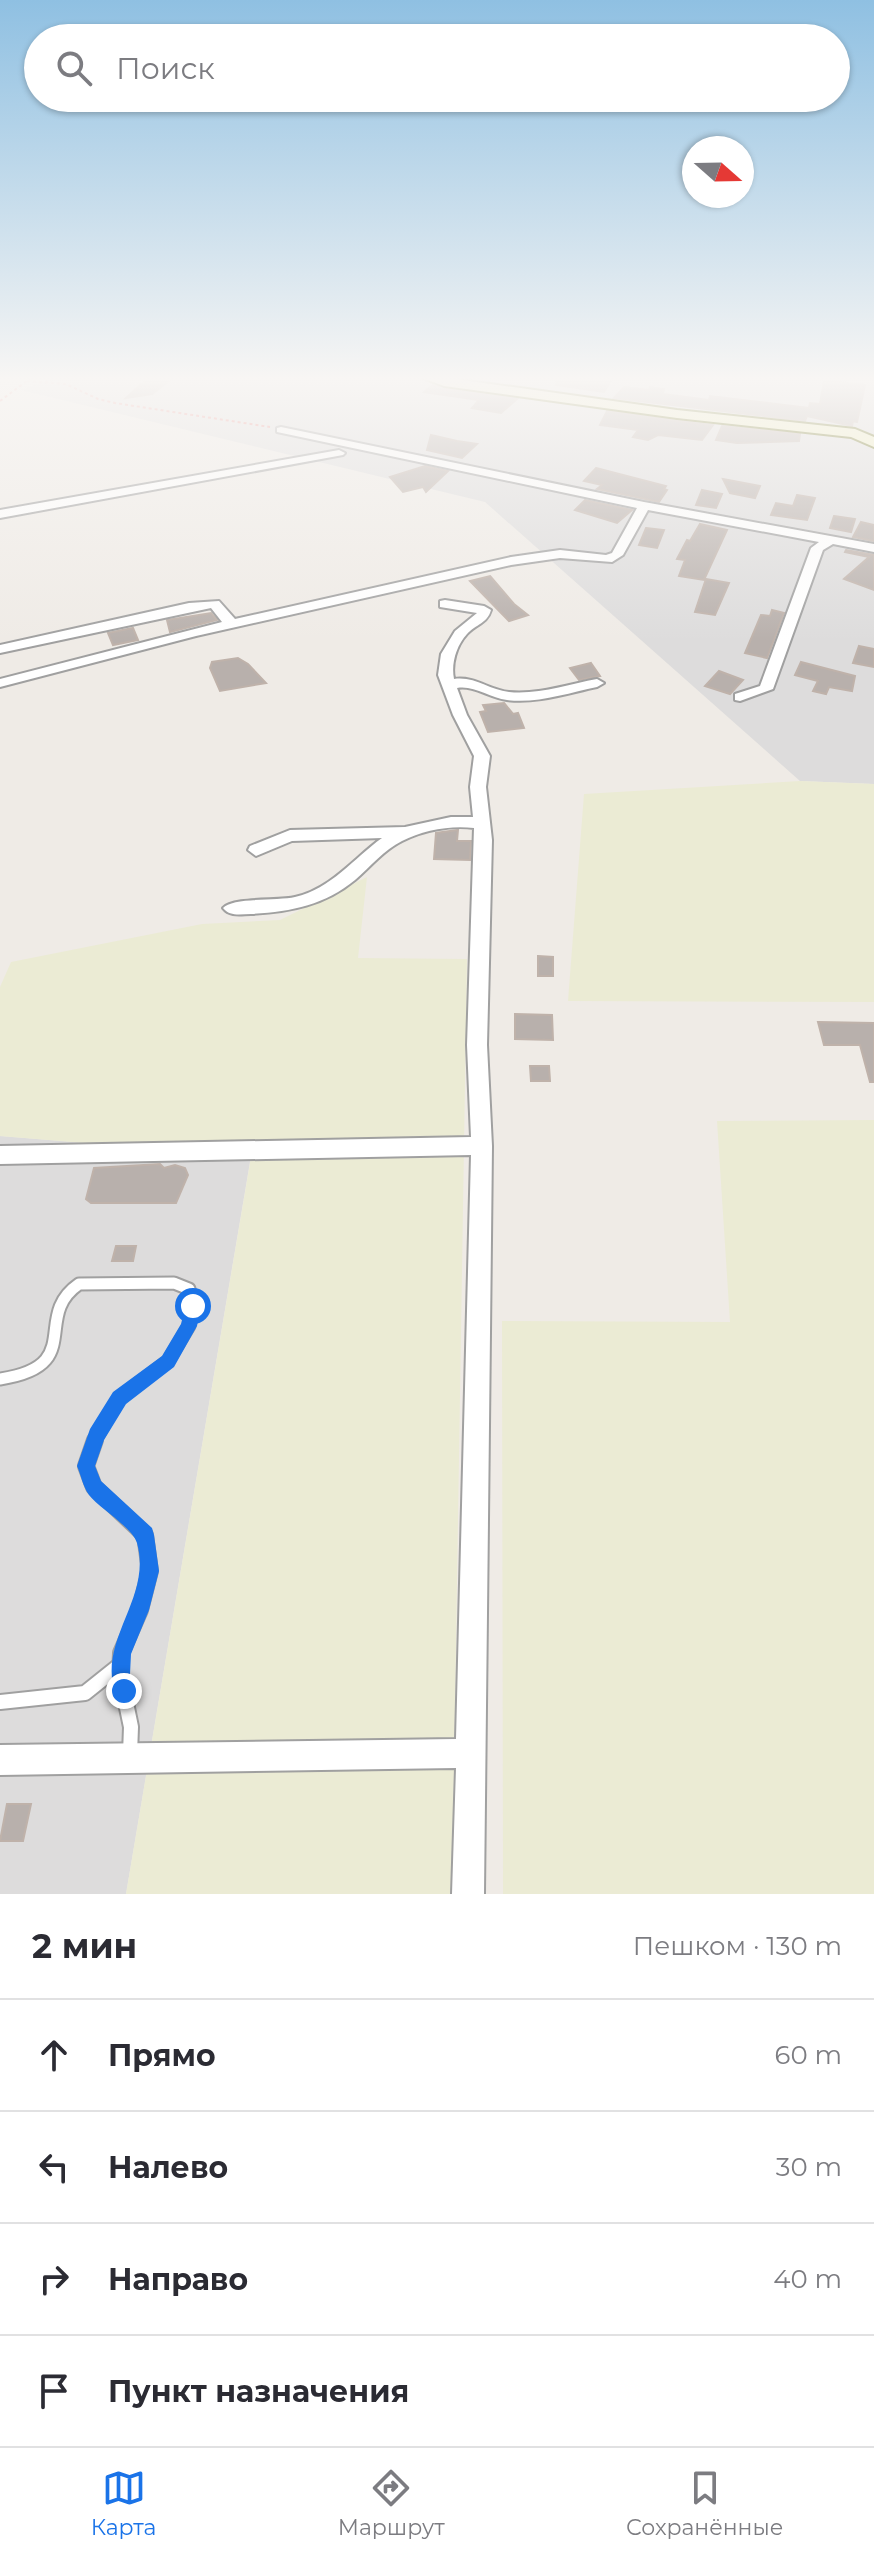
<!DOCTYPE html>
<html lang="ru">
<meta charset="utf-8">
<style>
:root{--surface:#fff;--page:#f2f2f3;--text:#2b2b33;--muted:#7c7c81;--line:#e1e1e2;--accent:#1a73e8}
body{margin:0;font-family:Montserrat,sans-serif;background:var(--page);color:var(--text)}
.compass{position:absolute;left:682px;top:136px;width:72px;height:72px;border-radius:50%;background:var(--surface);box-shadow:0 2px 6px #0004;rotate:110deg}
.stop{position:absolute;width:24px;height:24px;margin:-18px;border:6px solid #1a73e8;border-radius:50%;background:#fff}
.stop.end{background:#1a73e8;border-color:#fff;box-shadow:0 2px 8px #0008}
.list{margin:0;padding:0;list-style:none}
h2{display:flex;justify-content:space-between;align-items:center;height:104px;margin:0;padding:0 32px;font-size:34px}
h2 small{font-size:26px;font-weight:400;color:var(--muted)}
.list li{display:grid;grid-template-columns:52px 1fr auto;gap:24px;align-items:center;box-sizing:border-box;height:112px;padding:0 32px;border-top:2px solid var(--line)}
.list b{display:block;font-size:30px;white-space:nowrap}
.list em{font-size:26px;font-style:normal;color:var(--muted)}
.icon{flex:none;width:44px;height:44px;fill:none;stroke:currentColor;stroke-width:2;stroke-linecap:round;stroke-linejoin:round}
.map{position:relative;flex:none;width:874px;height:1894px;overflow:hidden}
.search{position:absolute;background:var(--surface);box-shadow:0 2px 6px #0004;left:24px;right:24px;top:24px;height:88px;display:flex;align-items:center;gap:20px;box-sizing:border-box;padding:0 28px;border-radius:44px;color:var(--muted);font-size:30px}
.sheet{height:552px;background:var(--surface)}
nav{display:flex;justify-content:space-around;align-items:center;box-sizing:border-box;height:112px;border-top:2px solid var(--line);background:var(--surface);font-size:22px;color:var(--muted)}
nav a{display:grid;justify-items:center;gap:4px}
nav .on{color:var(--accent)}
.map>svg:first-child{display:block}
.residential{fill:#dddcdc}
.farmland{fill:#ebebd4}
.building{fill:#b8b0ac;stroke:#bfb2aa;stroke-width:2}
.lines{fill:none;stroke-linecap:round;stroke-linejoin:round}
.lane-far1-casing{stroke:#a0a0a0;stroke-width:15}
.lane-casing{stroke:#a0a0a0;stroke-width:18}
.street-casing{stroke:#a0a0a0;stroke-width:4}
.secondary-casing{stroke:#686c10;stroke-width:4}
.path{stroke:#ec7e7a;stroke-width:2;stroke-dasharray:3 3;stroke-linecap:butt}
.lane-far1{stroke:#fff;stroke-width:11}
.lane{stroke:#fff;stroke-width:14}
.street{fill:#fff;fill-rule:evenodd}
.secondary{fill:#f3f2c0;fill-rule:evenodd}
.route{fill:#1a73e8}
</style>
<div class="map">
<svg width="874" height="1894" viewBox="0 0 874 1894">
<rect width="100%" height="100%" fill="#efebe6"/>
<g class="residential">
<polygon points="56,377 874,377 874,784 800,781 485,502 21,390"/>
<polygon points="0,1136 251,1156 126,1894 0,1894"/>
</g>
<g class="farmland">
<polygon points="800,781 874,784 874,1002 568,1001 584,794"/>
<polygon points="367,877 358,958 467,959 452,1894 126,1894 251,1157 0,1136 0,987 11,962 202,924 280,920"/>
<polygon points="874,1120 874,1894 503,1894 502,1321 730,1322 717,1121"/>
</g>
<g class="building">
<polygon points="149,377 174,377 152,394 126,398"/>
<polygon points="557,377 613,377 604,392 556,385"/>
<polygon points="824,380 865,385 857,422 853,421 852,426 807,416 805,421 614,398 624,387 649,390 650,387 664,389 663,394 709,400 710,396 809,408 810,403 820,404"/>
<polygon points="433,385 444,389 517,399 501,413 472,408 479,400 424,392"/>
<polygon points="607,411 677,421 713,425 702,440 658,435 648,440 633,437 638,430 600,425"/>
<polygon points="722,426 800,434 799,441 737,443 716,440"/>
<polygon points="431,435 457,441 477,444 462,458 427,450"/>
<polygon points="425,466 448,471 426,492 423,487 403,492 390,477"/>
<polygon points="596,468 666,486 664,489 667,490 659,502 597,489 602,485 584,481"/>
<polygon points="723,479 760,486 755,498 730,493"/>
<polygon points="702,490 722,494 716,508 696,505"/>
<polygon points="797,495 815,498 807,520 771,515 776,503 793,506"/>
<polygon points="585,500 632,510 617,523 575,510"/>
<polygon points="834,516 855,519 851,532 830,528"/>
<polygon points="861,522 874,525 874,541 853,537"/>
<polygon points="700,524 727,530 704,580 679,576 685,560 677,559 687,540 690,541"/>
<polygon points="646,528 664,530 657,548 639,545"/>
<polygon points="846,550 874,555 874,590 844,579 869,557 845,552"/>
<polygon points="490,576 514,604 528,615 509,621 470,581"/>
<polygon points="706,579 729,583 715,615 695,612"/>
<polygon points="772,610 784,613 767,658 745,653 761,615 770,616"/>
<polygon points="211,613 217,620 170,632 167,620"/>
<polygon points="133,628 138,640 113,645 108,633"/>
<polygon points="859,646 874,649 874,667 853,663"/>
<polygon points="238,658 248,664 266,683 220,691 210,668 212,662"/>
<polygon points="801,662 855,676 852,691 829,687 826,694 813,691 818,681 795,675"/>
<polygon points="591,663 600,676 579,680 570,668"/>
<polygon points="719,671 743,680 730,694 705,686"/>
<polygon points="504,703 513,714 518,713 524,728 488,732 480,712 486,711 483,705"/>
<polygon points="458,830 457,841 471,841 470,860 434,859 436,833"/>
<polygon points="538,956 553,957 553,976 538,976"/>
<polygon points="515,1014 552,1015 553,1040 515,1039"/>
<polygon points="818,1022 874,1023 874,1082 870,1082 860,1045 824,1045"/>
<polygon points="530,1066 549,1066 550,1081 531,1081"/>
<polygon points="160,1164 164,1168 175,1165 185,1168 188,1175 176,1203 91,1203 86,1199 94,1168"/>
<polygon points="116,1246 136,1246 133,1261 112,1261"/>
<polygon points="7,1804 31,1804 23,1841 0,1841"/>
</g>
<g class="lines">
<g class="lane-far1-casing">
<path id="lane-far1" d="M0,1379C87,1366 31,1317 79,1284L174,1283L189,1289L193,1306L189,1326L168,1361L119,1398L94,1442"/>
</g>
<g class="lane-casing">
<g id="lane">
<polyline points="95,1440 86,1466 94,1487 145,1535 150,1571 140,1610 121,1653 120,1674 131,1727 130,1754"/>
<polyline points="0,1702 85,1693 120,1665"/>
</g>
</g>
<g class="street-casing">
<g id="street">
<polygon points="281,427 644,502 874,544 874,552 833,544 823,550 773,689 740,701 735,700 735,694 760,686 811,548 819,542 648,510 623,555 612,562 560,558 511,565 196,636 0,687 0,679 222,622 211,608 0,653 0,645 189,603 219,601 235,619 511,557 560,550 606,555 612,553 637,508 277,432 277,428"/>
<polygon points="339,450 345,453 343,455 0,518 0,510"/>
<path d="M445,600L484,606L491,610C487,624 476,624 467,634C456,646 451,664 454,679C475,676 489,690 509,692C538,695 569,684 597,679L604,683L597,687C568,693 536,704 507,700C490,698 474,685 457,688L467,715L490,756L486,787L492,840L487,1045L492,1146L484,1894H452L456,1768L0,1775V1745L456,1739L471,1155L0,1164V1146L471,1137L467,1045L474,828C451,825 423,830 402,841C384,850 370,867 355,880C325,905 290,912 251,914C241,914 230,917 223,908C232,897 279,901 295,897C331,889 354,858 382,838L292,841L256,856L248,850L250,846L290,830L405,827L451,817H473L470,787L474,756L453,715L438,675L441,654L455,631L477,613L440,607V601Z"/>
</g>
</g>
<g class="secondary-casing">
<polygon id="secondary" points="420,377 441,377 677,410 855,429 874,437 874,447 851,437 677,418 444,386"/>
</g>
<g class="path">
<polyline points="27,381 66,384 98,399 115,403 270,427"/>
<polyline points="0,401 32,377"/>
</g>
<use href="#lane-far1" class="lane-far1"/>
<use href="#lane" class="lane"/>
<use href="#street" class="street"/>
<use href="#secondary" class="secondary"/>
</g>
<linearGradient id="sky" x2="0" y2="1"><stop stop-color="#8fc0e2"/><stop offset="0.59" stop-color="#f8f6f4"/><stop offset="1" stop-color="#f8f6f4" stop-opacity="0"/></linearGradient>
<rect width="874" height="642" fill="url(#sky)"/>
<path class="route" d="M193,1298L201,1306L197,1326L174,1367L126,1404L104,1440L95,1466L101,1481L152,1528L154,1535L159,1571L149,1610L131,1654L130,1674L135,1691L132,1698L124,1701L117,1698C94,1642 153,1600 137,1543C132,1527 100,1509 89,1495C83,1487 81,1475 77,1466L90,1429L113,1392L162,1356L181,1324L187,1300Z"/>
</svg>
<svg class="compass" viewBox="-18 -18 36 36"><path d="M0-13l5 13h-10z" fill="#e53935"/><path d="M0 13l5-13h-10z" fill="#7c7c81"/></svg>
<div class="stop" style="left:193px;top:1306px"></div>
<div class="stop end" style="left:124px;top:1691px"></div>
<div class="search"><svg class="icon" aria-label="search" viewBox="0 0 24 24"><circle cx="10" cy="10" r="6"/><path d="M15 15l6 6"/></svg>Поиск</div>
</div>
<section class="sheet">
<h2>2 мин<small>Пешком · 130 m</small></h2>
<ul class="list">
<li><svg class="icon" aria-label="ahead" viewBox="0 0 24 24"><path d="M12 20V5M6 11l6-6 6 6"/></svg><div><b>Прямо</b></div><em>60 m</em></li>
<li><svg class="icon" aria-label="left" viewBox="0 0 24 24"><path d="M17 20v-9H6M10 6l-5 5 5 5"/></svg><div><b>Налево</b></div><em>30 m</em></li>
<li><svg class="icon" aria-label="right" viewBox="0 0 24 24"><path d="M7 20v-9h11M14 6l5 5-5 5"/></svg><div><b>Направо</b></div><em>40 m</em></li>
<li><svg class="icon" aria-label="arrive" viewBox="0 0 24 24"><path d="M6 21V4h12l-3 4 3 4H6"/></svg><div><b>Пункт назначения</b></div></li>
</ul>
</section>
<nav>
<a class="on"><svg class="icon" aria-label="map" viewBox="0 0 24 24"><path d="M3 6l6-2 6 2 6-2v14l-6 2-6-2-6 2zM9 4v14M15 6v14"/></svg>Карта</a>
<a><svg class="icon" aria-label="directions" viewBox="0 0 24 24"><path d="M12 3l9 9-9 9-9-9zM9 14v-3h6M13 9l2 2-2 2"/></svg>Маршрут</a>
<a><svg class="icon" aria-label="saved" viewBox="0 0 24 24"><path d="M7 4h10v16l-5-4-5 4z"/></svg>Сохранённые</a>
</nav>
